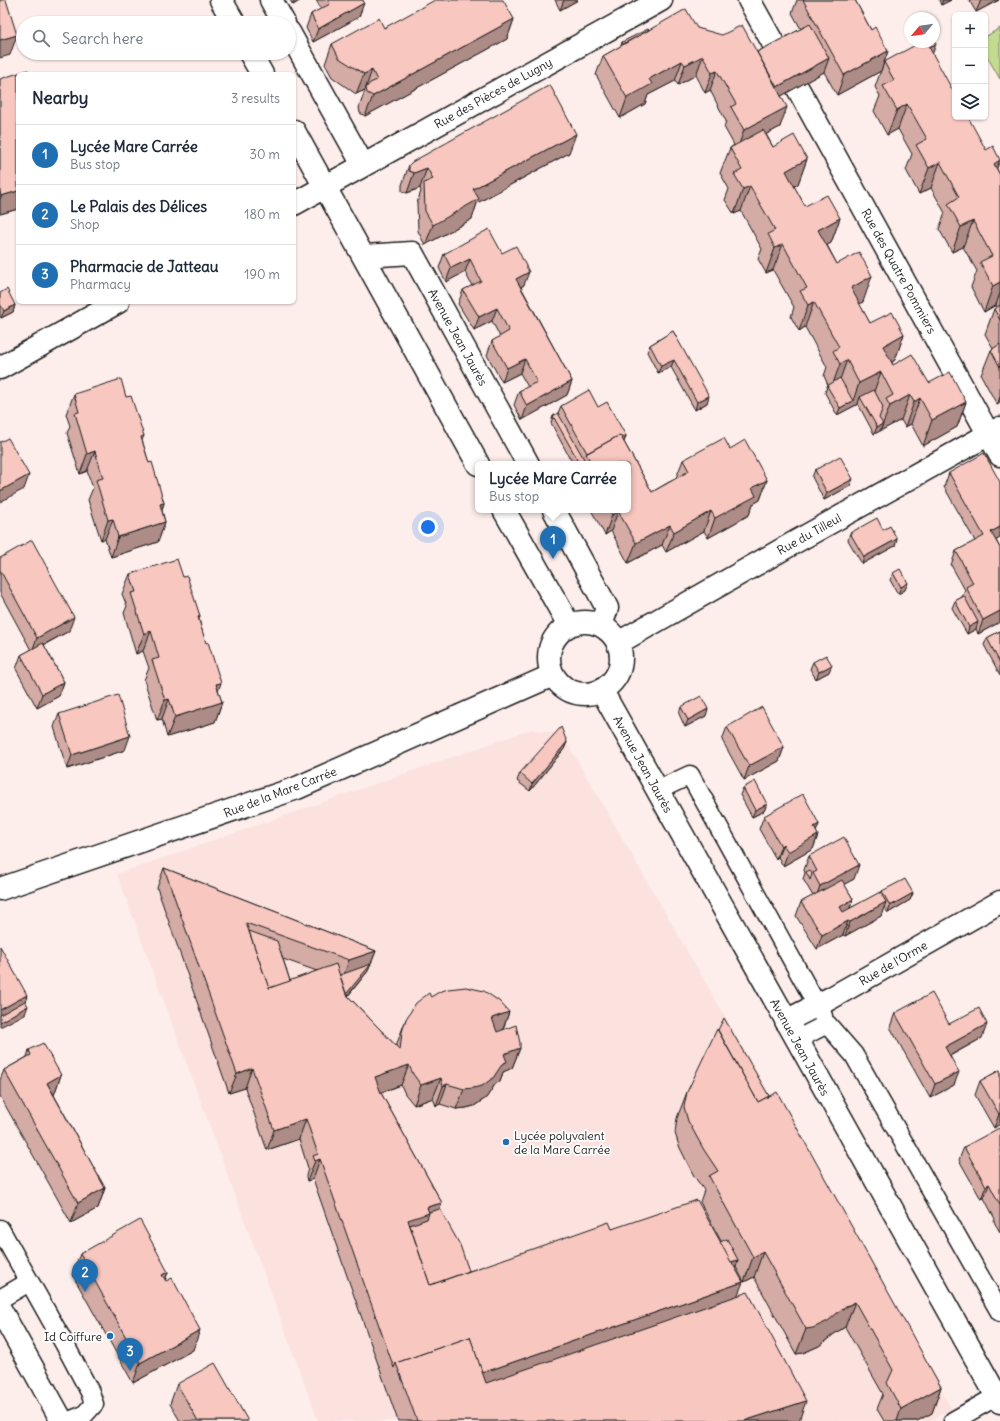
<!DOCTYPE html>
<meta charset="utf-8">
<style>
:root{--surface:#fff;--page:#f6f6f7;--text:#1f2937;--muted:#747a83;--line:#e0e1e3;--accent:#1f6fb2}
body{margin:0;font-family:Delius,sans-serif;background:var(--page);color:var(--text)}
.controls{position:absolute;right:12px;top:12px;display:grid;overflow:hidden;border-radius:6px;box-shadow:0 1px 3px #0004}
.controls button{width:36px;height:36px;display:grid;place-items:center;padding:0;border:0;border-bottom:1px solid var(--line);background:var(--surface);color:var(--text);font:20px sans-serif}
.compass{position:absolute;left:904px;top:12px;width:36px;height:36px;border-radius:50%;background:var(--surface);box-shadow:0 1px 3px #0004;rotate:241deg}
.you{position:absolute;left:428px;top:527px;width:14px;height:14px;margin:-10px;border:3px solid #fff;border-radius:50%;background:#1a73e8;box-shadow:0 0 0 6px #1a73e833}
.badge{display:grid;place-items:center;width:26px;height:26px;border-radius:50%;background:var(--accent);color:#fff;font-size:13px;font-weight:700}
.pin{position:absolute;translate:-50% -33px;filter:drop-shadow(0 1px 2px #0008)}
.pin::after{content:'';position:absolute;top:21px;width:14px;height:12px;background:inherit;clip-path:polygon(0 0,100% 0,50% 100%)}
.popup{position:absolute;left:475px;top:461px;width:156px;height:52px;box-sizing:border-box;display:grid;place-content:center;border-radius:6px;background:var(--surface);filter:drop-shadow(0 1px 3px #0005);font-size:13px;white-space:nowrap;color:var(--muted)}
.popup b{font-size:15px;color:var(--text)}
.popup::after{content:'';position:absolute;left:50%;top:100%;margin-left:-8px;border:8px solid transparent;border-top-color:var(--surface)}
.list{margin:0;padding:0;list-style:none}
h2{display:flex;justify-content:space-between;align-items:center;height:52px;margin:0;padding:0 16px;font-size:17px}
h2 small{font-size:13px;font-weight:400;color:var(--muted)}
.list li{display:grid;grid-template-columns:26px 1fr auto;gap:12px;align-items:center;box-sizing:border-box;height:60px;padding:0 16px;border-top:1px solid var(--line)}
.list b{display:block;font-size:15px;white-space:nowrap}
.list p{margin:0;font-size:13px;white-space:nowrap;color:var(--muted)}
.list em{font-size:13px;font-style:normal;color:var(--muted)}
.icon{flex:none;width:22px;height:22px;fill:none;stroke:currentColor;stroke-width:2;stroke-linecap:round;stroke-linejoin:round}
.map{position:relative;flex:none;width:1000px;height:1421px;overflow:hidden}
.search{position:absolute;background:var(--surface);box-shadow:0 1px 3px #0004;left:16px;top:16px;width:280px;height:44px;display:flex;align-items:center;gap:10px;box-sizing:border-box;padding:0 14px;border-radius:22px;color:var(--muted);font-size:15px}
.panel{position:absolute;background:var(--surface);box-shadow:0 1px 3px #0004;left:16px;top:72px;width:280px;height:232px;border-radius:6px}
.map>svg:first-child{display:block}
.built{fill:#fbe2df}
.green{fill:#c3db91;stroke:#707c56}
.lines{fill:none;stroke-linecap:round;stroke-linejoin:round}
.lane-casing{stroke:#1c1c1c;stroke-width:21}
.street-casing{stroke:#1c1c1c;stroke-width:25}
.secondary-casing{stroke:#1c1c1c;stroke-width:25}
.lane{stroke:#fff;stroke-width:18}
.street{stroke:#fff;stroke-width:22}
.secondary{stroke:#fff;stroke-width:22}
.wall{fill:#d4aba5;stroke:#1c1c1c;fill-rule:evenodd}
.shaded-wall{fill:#ad8b86;stroke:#1c1c1c}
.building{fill:#f7c7c0;stroke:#1c1c1c}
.poi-dot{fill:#1f6fb2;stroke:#fff;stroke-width:1.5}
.labels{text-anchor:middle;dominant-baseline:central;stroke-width:3.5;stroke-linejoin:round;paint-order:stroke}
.street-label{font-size:12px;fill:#1c1c1c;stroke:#fff}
.poi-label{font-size:12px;fill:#1c1c1c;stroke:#fff;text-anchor:start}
</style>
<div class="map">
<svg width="1000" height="1421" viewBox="0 0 1000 1421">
<rect width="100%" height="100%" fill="#fdeeec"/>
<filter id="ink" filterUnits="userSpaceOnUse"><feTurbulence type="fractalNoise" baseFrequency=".025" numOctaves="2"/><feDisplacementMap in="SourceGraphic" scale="8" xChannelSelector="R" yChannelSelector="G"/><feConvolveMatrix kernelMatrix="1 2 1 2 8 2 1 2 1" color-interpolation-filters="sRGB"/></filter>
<g filter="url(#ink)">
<polygon class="built" points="532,729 562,734 952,1409 931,1421 318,1421 117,874"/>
<polygon class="green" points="1000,28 1000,79 985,53 985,37"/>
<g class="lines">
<g class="lane-casing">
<g id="lane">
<polyline points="658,790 690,775 823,1016"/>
<polyline points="796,1040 827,1024 854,1055 1000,1312"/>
<polyline points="0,1229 64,1343 90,1392 94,1404 84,1415 69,1421"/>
<polyline points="0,1299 29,1282"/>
<polyline points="953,1421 997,1396"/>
</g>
</g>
<g class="street-casing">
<g id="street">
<polyline points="271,0 284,23"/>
<polyline points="749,0 778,52"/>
<polyline points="289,32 363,165"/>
<polyline points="797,87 1000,455"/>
<polyline points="294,204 661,0"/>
<polyline points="364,256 412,253 528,464"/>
<polyline points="0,368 118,302"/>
<polyline points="554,510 607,608 601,625"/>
<polyline points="618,643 797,541 1000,428"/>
<polyline points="0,889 297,788 553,675"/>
<polyline points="786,1021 831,998 1000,902"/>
<polyline points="0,1309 62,1421"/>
</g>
</g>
<g class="secondary-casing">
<g id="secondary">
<polyline points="221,0 234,23"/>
<polyline points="250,53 262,74"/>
<polyline points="294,131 478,464"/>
<polyline points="504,510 569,625"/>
<circle cx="585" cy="658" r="36"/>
<polyline points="602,691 1000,1402"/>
</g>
</g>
<use href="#lane" class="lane"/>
<use href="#street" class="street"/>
<use href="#secondary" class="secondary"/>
</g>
<g class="wall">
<polygon points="290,0 301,0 293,5"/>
<polygon points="316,0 363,0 359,17 313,42 306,28 311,14 321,9"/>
<polygon points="555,0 578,0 560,10"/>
<polygon points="797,0 855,0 871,30 888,51 881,71 837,95 824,72 781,96 780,127 766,134 773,147 807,159 798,184 794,186 805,206 840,218 831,243 827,245 837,264 863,302 859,304 870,323 904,334 895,360 892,362 893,365 929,383 966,402 957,427 923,446 911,424 905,427 901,420 874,434 858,404 837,415 825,393 827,386 828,385 824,376 827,367 805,327 799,331 791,317 794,307 773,270 766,273 758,259 762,249 741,211 734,214 725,200 729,189 720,173 730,148 734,145 724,127 726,121 710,90 705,93 696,75 678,85 675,81 648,95 645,104 620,118 596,75 603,56 621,46 622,42 649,30 697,28 757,52 801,29 792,13"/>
<polygon points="939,0 951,0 941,5"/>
<polygon points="969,0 999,0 976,12"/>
<polygon points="514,19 507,39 365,116 360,113 359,108 365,90 356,94 332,77 325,64 332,44 384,28"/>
<polygon points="933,54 955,117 997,169 1000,175 1000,403 997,405 981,375 991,350 993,348 985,334 994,309 997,307 996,305 984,312 971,287 977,271 963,247 952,252 939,229 945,213 931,188 919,194 906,170 912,154 898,129 887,135 874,111 880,96 875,87 884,62"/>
<polygon points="0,79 18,209 0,214"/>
<polygon points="569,153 477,203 472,219 425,245 418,231 417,203 421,191 420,188 407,193 402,191 402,185 409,165"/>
<polygon points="502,253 524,285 521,287 572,381 567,395 522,420 514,405 519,391 528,387 520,373 502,382 487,355 492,341 500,337 492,321 474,330 458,304 463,290 472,286 465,272 446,282 439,268 444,254"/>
<polygon points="0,293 15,305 13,312 1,318 0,316"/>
<polygon points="673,331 707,403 695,410 671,367 658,373 647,352 650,345"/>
<polygon points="74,394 126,397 144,436 142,440 149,463 164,503 162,510 165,522 158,542 111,557 105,539 101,540 88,500 93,488 87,471 80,474 67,433 70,426 66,414"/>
<polygon points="561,406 598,407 626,436 624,442 652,492 676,478 683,460 730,449 767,480 760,500 753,504 749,515 708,538 704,531 666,552 662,545 628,563 611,531 605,535 591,510 628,510 628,464 573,464 551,423 553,416 558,413"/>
<polygon points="815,470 850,486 824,500 812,477"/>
<polygon points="949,473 1000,482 1000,538 996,540 1000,548 1000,622 978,634 976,629 967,634 952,608 955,601 962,597 965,590 951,565 956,551 975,541 944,487"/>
<polygon points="883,530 895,546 862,564 848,540 850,533"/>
<polygon points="0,558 69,631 44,645 64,682 59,696 37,708 16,669 21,655 31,650 0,593"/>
<polygon points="893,573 905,590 898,594 890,580"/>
<polygon points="130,574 183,577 200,616 199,619 218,691 222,702 215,722 167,737 162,719 157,720 144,680 149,668 143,651 136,654 124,613 127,606 122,594"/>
<polygon points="1000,631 1000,675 984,645 987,638"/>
<polygon points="813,662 829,672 816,679 810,669"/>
<polygon points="681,707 706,716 685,727 679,714"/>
<polygon points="59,714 125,750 67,769 54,727"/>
<polygon points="727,727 784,747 779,761 744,780 722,740"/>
<polygon points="567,742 564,749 530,791 517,781 520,773"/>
<polygon points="743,788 767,804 764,811 752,817 740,795"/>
<polygon points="764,816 819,824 816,832 818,835 813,849 783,866 778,857 776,859 759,829"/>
<polygon points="809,856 854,879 844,884 853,899 850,908 881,893 882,891 913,893 910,900 888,913 884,907 881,916 845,936 843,935 817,949 796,916 801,902 813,896 803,879 805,873 804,870"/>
<path d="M164,868L376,951L368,971L348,996L396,1046L406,1019L431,997L509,1012L503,1030L520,1048L512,1068L503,1072L500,1082L496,1083L486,1098L474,1106L466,1108L456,1109L440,1104L436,1106L433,1098L414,1105L405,1094L401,1085L381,1093L442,1203L440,1209L469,1271L612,1229L720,1242L721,1241L700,1202L704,1190L694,1176L679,1146L675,1133L677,1118L687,1092L769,1096L941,1387L932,1413L917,1421H884L877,1409L883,1394L845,1327L834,1334L819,1346L803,1353L796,1354L754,1277L744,1282L736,1267H734L738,1296L799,1421H398L313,1179L307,1181L306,1176L308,1168L299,1139L267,1150L245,1088L229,1093L157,888ZM283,959L317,971L290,981Z"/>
<polygon points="895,1013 949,1024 982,1038 950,1056 954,1085 930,1098 890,1027"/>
<polygon points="29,1050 61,1075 54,1095 105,1188 98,1208 71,1223 0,1096 0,1080 4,1070 27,1057"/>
<polygon points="1000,1070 1000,1124 994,1128 975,1095 980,1081"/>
<polygon points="1000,1130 1000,1232 994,1222 995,1219 984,1198 981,1199 959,1160 964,1147"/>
<polygon points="80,1254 168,1272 165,1281 193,1350 133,1383 72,1274"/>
<polygon points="177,1384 248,1421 180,1421 170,1404"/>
</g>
<g class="shaded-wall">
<polygon points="295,0 301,0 293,5"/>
<polygon points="564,0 578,0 560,10"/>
<polygon points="943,0 951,0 941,5"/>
<polygon points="981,0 999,0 976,12"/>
<polygon points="364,3 359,17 313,42 318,29"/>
<polygon points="514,19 507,39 365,116 373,96"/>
<polygon points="17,35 10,55 0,58 0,40"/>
<polygon points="936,44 927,69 929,47"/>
<polygon points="888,51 881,71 837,95 844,75"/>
<polygon points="703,56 696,75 678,85 685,65"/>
<polygon points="829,58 824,72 767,104 772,90"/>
<polygon points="682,61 675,81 648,95 645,104 620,118 627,98 649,79"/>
<polygon points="372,70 365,90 356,94 364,74"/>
<polygon points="717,71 710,90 705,93 712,73"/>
<polygon points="907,104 898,129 887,135 897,110"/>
<polygon points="787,107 780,127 737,150 744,130"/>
<polygon points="576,134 569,153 477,203 472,219 425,245 433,225 473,189"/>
<polygon points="807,159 798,184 776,196 786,171"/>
<polygon points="1000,160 991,185 994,164"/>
<polygon points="940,162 931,188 919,194 929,168"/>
<polygon points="427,168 420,188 407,193 414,173"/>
<polygon points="750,186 741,211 734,214 743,189"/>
<polygon points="18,191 18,209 0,214 0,200 1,196"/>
<polygon points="840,218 831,243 809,255 818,230"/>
<polygon points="973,221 963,247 952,252 961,227"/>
<polygon points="783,244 773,270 766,273 775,248"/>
<polygon points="470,259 465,272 446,282 451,268"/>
<polygon points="529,272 524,285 511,292 516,279"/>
<polygon points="872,276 863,302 841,313 851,288"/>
<polygon points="1000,282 1000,293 996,305 984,312 993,286"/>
<polygon points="814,302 805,327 799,331 808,305"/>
<polygon points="15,305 13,312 1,318 4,311"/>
<polygon points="497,308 492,321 474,330 479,317"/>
<polygon points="904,334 895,360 874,372 883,346"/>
<polygon points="525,359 520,373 502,382 507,368"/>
<polygon points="674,360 671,367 658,373 661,366"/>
<polygon points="847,360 838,385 831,389 840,364"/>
<polygon points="881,372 872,397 860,397 858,404 837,415 840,408 853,401 859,383"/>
<polygon points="572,381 567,395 522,420 527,406"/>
<polygon points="910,395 901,420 880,431 890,406"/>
<polygon points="709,396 707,403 695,410 697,402"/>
<polygon points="1000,397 1000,403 997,405"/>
<polygon points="920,398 911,424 905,427 914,402"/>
<polygon points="966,402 957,427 923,446 932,420"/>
<polygon points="883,424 880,431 874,434 877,427"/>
<polygon points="626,436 621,450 588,458"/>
<polygon points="95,451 87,471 80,474 87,454"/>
<polygon points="29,475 24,489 0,502 0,491"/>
<polygon points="853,479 850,486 824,500 827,493"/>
<polygon points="767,480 760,500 753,504 749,515 708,538 715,518 752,488"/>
<polygon points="164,503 157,523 160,504"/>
<polygon points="618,511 611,531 605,535 612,515"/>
<polygon points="711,511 704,531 666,552 674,532"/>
<polygon points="113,519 105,539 101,540 108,520"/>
<polygon points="165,522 158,542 111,557 118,537"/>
<polygon points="670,525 662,545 628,563 636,543"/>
<polygon points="1000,527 1000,538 986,546 991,532"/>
<polygon points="897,539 895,546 862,564 864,557"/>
<polygon points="908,583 905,590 898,594 901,587"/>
<polygon points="1000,611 1000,622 978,634 983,620"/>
<polygon points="74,617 69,631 32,651 37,638"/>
<polygon points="978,622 976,629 967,634 969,627"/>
<polygon points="151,631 143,651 136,654 144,634"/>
<polygon points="832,665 829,672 816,679 819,672"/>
<polygon points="64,682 59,696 37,708 42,694"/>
<polygon points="221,683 214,703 216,684"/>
<polygon points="169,699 162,719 157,720 165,700"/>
<polygon points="222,702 215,722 167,737 175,717"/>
<polygon points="708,709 706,716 685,727 688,720"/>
<polygon points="130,736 125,750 67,769 72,755"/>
<polygon points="567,742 564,749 530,791 532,784"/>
<polygon points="784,747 779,761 744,780 749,766"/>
<polygon points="767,804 764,811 752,817 755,810"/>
<polygon points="819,824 814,837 818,835 813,849 783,866 788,852 814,827"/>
<polygon points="783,844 778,857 776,859 781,846"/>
<polygon points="859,865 854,879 815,900 820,886"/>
<polygon points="913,893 910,900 888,913 890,906"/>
<polygon points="853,899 848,913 835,921 840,907"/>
<polygon points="886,902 881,916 845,936 850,922"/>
<polygon points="848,921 843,935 817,949 822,935"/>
<polygon points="376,951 368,971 344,1000 342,980 349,960"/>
<polygon points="27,995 26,998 28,997 25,1004 0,1021 0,1010"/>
<polygon points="28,1006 25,1014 0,1027 0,1022"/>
<polygon points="509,1012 502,1032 484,1038 492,1018"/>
<polygon points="987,1024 982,1038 940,1061 945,1047"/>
<polygon points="520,1048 512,1068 503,1072 500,1082 496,1083 486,1098 474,1106 466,1108 456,1109 464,1089 504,1054"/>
<polygon points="409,1065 401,1085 368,1097 375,1077"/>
<polygon points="252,1068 245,1088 229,1093 237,1074"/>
<polygon points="959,1072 954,1085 930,1098 935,1084"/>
<polygon points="61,1075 54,1095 47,1083"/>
<polygon points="441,1078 433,1098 414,1105 421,1085"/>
<polygon points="447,1084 440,1104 436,1106 443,1086"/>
<polygon points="1000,1113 1000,1124 994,1128 999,1114"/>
<polygon points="306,1119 299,1139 267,1150 274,1130"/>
<polygon points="320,1159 313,1179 307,1181 315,1161"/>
<polygon points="989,1184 984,1198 981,1199 986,1186"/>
<polygon points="105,1188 98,1208 71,1223 78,1203"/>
<polygon points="442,1203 435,1222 409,1237 408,1220 427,1207"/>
<polygon points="763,1252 754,1277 744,1282 753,1257"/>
<polygon points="738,1260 736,1267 719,1272 722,1265"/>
<polygon points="168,1272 161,1292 162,1275"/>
<polygon points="743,1282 735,1302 471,1394 479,1374"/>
<polygon points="855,1302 845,1327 834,1334 819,1346 803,1353 796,1354 806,1329"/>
<polygon points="200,1330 193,1350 133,1383 140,1363"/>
<polygon points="941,1387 932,1413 917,1421 897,1421 901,1409"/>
<polygon points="806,1401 799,1421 744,1421"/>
</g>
<g class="building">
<polygon points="0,0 6,0 17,35 0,40"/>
<polygon points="328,0 363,0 364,3 318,29 311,14 330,4"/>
<polygon points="435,0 503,0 514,19 373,96 367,93 366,88 370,83 377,80 372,70 364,74 339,58 332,44 379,18 384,28"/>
<polygon points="803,0 855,0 871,30 875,27 888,51 844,75"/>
<polygon points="686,9 697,28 722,35 742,25 787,107 744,130 731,107 736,104 717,71 712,73 703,56 685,65 682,61 649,79 652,84 627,98 603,56"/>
<polygon points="810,24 829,58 777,87 757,52"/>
<polygon points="648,29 649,30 623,44 622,42"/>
<polygon points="934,40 936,44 929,47 953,91 955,90 955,117 968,117 986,150 993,146 1000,160 994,164 1000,175 1000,282 993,286 980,262 992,256 973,221 961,227 948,204 959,197 940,162 929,168 916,145 927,139 907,104 897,110 883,86 894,80 884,62 921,42 934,42"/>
<polygon points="28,70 29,74 18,74 18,191 1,196 0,191 0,79"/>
<polygon points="550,85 576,134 473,189 479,199 433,225 425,211 424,183 433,179 427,168 414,173 409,171 409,165 412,162"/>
<polygon points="763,130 773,147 794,135 807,159 786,171 805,206 827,195 840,218 818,230 837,264 859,252 872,276 851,288 870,323 892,312 904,334 883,346 893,365 912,354 929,383 950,372 966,402 932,420 920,398 914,402 910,395 890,406 886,399 893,395 881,372 859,383 847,360 840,364 833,351 839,347 814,302 808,305 800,291 807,288 783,244 775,248 768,234 775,230 750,186 743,189 734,174 742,170 730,148"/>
<polygon points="489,229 502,253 516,246 529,272 516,279 572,381 527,406 519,391 537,382 525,359 507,368 492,341 509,331 497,308 479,317 463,290 481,281 470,259 451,268 444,254"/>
<polygon points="7,289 15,305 4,311 0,304 0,293"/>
<polygon points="1000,305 1000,320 994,309"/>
<polygon points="673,331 709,396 697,402 674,360 661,366 650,345"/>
<polygon points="1000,344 1000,367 991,350"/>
<polygon points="840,378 853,401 840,408 827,386"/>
<polygon points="121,379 126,397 131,396 144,436 141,437 149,463 152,462 164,503 160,504 165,522 118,537 113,519 108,520 96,480 103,478 95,451 87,454 75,413 79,412 74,394"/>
<polygon points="589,390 598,407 607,402 626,436 622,438 620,435 587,453 561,406"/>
<polygon points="874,390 883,407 879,418 883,424 877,427 860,397"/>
<polygon points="558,413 584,459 582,464 580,464 553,416"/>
<polygon points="620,435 652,492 689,471 683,460 724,438 730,449 745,440 767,480 752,488 756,496 715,518 711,511 674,532 670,525 636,543 618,511 612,515 609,510 628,510 628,464 592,464 586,454"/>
<polygon points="8,438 29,475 0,491 0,442"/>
<polygon points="984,453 1000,482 1000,527 991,532 1000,548 1000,611 983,620 966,587 973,583 956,551 984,536 949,473"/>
<polygon points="840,456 853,479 827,493 815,470"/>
<polygon points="877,518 883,530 890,526 897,539 864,557 850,533"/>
<polygon points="32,540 74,617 37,638 0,570 0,558"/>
<polygon points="177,559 183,577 187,576 200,616 198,617 206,643 208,642 221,683 216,684 222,702 175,717 169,699 165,700 152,660 159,658 151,631 144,634 131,593 136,592 130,574"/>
<polygon points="900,569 908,583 901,587 893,573"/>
<polygon points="964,596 978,622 969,627 955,601"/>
<polygon points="1000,631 1000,663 987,638"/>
<polygon points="43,643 64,682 42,694 21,655"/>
<polygon points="826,655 832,665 819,672 813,662"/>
<polygon points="118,695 130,736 72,755 59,714"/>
<polygon points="701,696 708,709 688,720 681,707"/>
<polygon points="762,707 784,747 749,766 727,727"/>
<polygon points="561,727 567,742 532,784 520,773"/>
<polygon points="755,781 767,804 755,810 743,788"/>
<polygon points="803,794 819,824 814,827 818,835 788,852 783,844 781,846 764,816"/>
<polygon points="844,837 859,865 820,886 813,873 817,871 809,856"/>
<polygon points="164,868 376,951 349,960 246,923 269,988 336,964 346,994 400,1050 402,1032 406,1019 416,1003 429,993 431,997 439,992 448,989 466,987 484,991 499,1001 509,1012 492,1018 497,1032 516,1025 520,1043 520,1048 504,1054 507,1062 503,1063 493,1078 482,1086 473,1088 464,1089 447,1084 443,1086 441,1078 421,1085 413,1074 409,1065 375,1077 381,1093 442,1203 427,1207 429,1213 408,1220 430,1285 609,1222 612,1229 697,1200 743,1282 482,1373 470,1337 396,1363 394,1368 320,1159 315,1161 313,1156 318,1154 306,1119 274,1130 252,1068 237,1074"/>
<polygon points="810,870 812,874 810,880 806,872"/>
<polygon points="905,879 913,893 890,906 882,891"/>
<polygon points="842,880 853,899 840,907 843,912 880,892 886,902 850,922 848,921 822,935 801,902"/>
<polygon points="249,931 277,941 290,981 269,988"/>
<polygon points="0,946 27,995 0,1010"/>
<polygon points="371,964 347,993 346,993 340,975"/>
<polygon points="932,993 949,1024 979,1008 987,1024 945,1047 959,1072 935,1084 895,1013"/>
<polygon points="25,1001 28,1006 0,1022 0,1015"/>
<polygon points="724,1018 769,1096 758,1102 718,1030"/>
<polygon points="717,1029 758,1102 777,1092 941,1387 901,1409 887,1383 893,1370 855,1302 843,1308 828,1321 813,1328 806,1329 763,1252 753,1257 709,1176 718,1171 704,1150 688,1121 684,1107 687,1092"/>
<polygon points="43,1043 61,1075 47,1083 105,1188 78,1203 4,1070 31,1055 29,1050"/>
<polygon points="1000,1070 1000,1113 999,1114 980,1081"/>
<polygon points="999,1128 1000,1130 1000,1205 989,1184 986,1186 964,1147"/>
<polygon points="440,1209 460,1245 469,1271 430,1285 410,1225 427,1219 429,1213 429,1212"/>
<polygon points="140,1220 168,1272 162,1275 166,1281 172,1278 200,1330 140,1363 80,1254"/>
<polygon points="727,1239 738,1260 731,1262 720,1242"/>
<polygon points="748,1292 806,1401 744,1421 417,1421 396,1363 470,1337 486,1383"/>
<polygon points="215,1363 248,1421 198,1421 177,1384"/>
</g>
</g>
<g class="poi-dot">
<circle cx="506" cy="1142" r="4"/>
<circle cx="110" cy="1336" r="4"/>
</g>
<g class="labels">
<g class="street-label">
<text transform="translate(493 93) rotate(-29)">Rue des Pièces de Lugny</text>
<text transform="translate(899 271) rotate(61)">Rue des Quatre Pommiers</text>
<text transform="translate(458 337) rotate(61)">Avenue Jean Jaurès</text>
<text transform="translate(809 534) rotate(-29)">Rue du Tilleul</text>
<text transform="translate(643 764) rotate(61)">Avenue Jean Jaurès</text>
<text transform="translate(280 792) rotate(-21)">Rue de la Mare Carrée</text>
<text transform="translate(893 963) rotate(-30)">Rue de l'Orme</text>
<text transform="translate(800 1047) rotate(61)">Avenue Jean Jaurès</text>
</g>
<g class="poi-label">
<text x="514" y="1135">Lycée polyvalent<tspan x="514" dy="14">de la Mare Carrée</tspan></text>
<text x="102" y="1336" text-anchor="end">Id Coiffure</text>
</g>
</g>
</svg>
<div class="controls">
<button>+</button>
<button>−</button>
<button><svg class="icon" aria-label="layers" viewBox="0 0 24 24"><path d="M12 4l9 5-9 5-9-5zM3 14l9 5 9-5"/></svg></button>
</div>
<svg class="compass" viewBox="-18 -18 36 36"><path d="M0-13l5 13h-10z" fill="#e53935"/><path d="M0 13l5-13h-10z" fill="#747a83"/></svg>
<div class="you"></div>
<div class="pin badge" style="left:553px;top:559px">1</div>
<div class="popup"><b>Lycée Mare Carrée</b>Bus stop</div>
<div class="pin badge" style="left:85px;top:1292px">2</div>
<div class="pin badge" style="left:130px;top:1371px">3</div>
<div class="search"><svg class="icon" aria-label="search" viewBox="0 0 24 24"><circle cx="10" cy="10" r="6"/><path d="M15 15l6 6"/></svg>Search here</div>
<section class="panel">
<h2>Nearby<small>3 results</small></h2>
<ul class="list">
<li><span class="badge">1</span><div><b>Lycée Mare Carrée</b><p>Bus stop</p></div><em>30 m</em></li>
<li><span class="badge">2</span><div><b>Le Palais des Délices</b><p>Shop</p></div><em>180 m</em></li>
<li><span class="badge">3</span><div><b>Pharmacie de Jatteau</b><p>Pharmacy</p></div><em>190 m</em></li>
</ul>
</section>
</div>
